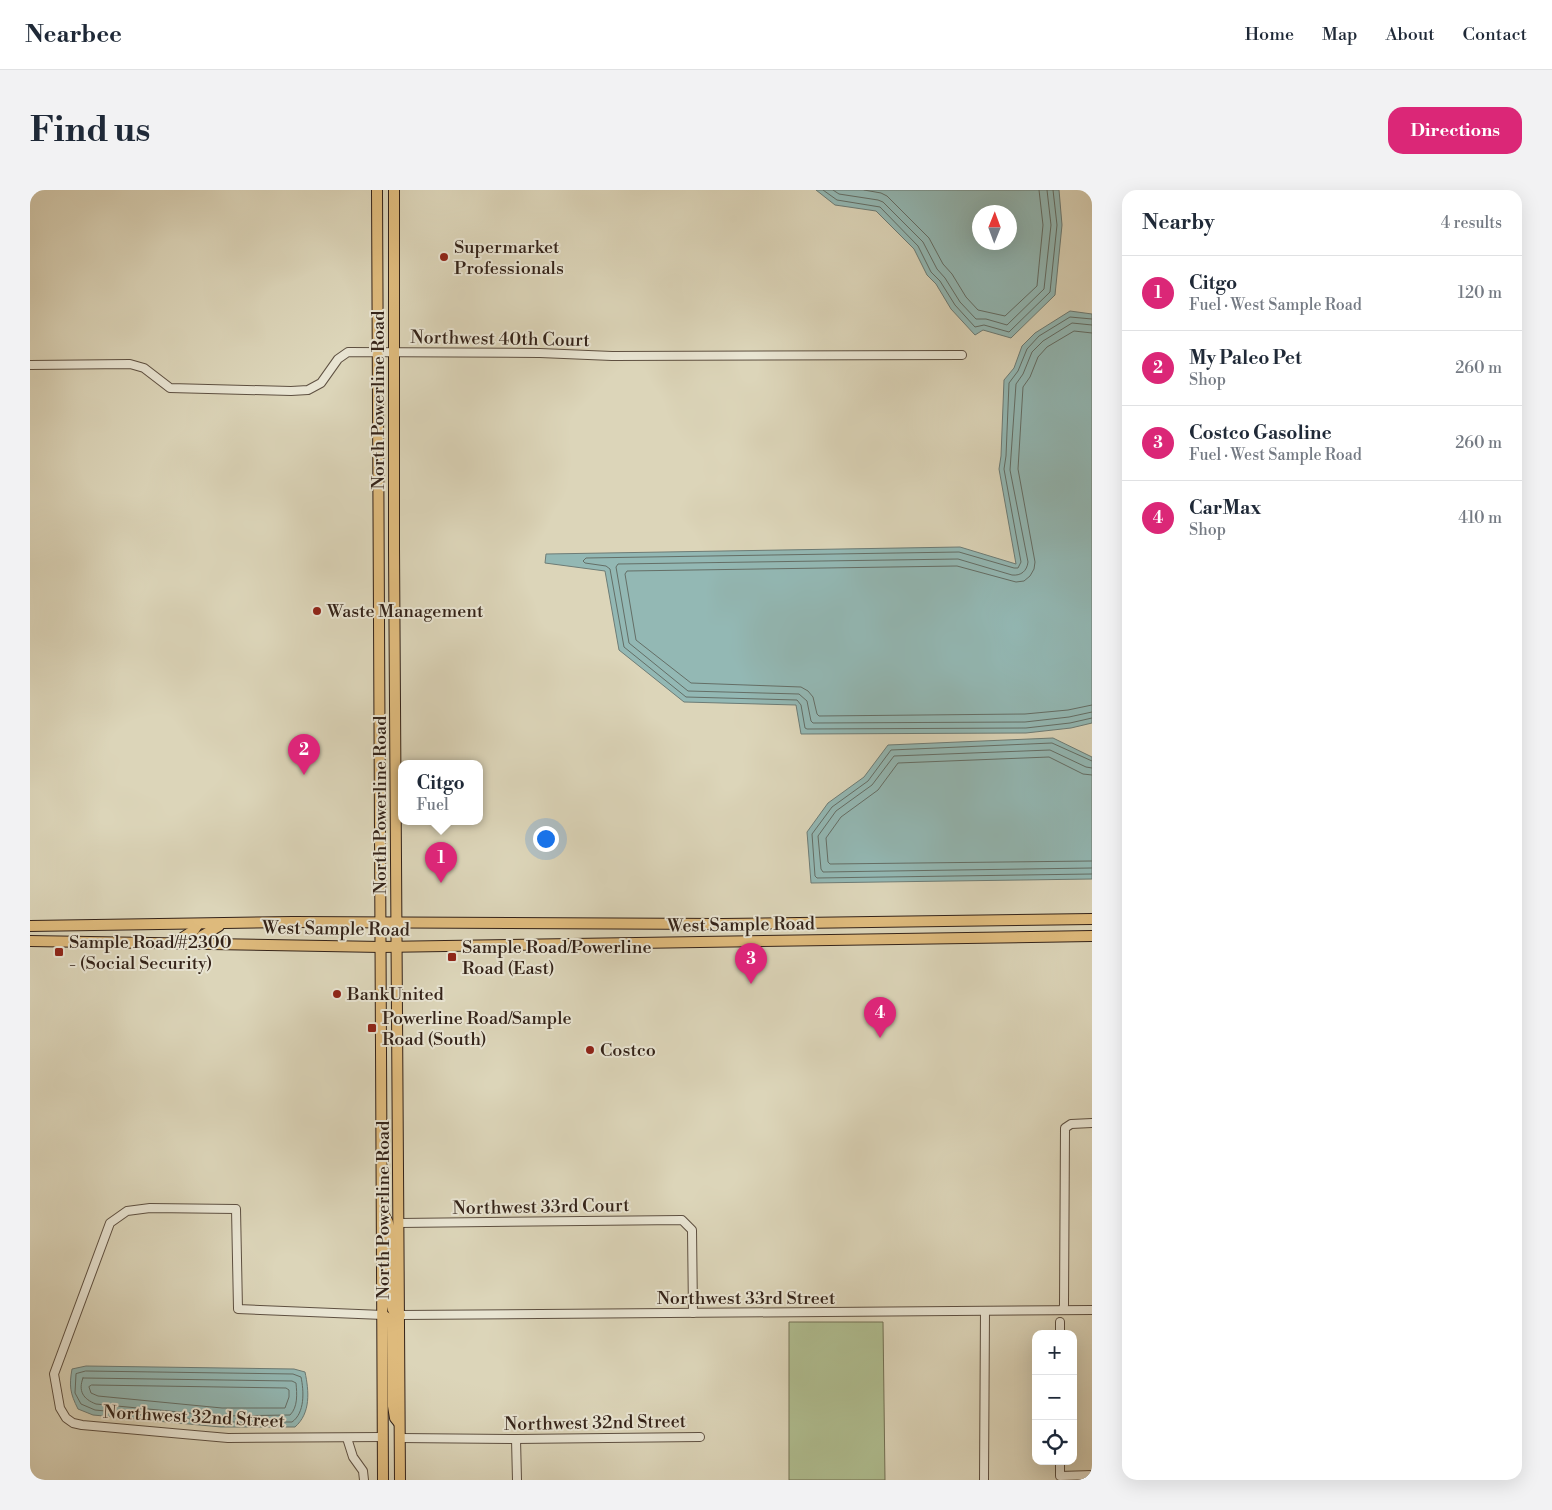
<!DOCTYPE html>
<meta charset="utf-8">
<style>
:root{--surface:#fff;--page:#f2f2f3;--text:#1f2937;--muted:#747a83;--line:#e0e1e3;--accent:#db2777}
body{margin:0;font-family:"Libre Bodoni",serif;background:var(--page);color:var(--text)}
.controls{position:absolute;right:15px;bottom:15px;display:grid;overflow:hidden;border-radius:10px;box-shadow:0 5px 20px #0002}
.controls button{width:45px;height:45px;display:grid;place-items:center;padding:0;border:0;border-bottom:1px solid var(--line);background:var(--surface);color:var(--text);font:25px sans-serif}
.compass{position:absolute;left:942px;top:15px;width:45px;height:45px;border-radius:50%;background:var(--surface);box-shadow:0 5px 20px #0002;rotate:1deg}
.you{position:absolute;left:515px;top:648px;width:18px;height:18px;margin:-12px;border:4px solid #fff;border-radius:50%;background:#1a73e8;box-shadow:0 0 0 8px #1a73e833}
.badge{display:grid;place-items:center;width:32px;height:32px;border-radius:50%;background:var(--accent);color:#fff;font-size:16px;font-weight:700}
.pin{position:absolute;translate:-50% -41px;filter:drop-shadow(0 1px 2px #0008)}
.pin::after{content:'';position:absolute;top:26px;width:18px;height:15px;background:inherit;clip-path:polygon(0 0,100% 0,50% 100%)}
.popup{position:absolute;left:368px;top:570px;width:85px;height:65px;box-sizing:border-box;display:grid;place-content:center;border-radius:10px;background:var(--surface);filter:drop-shadow(0 1px 4px #0005);font-size:16px;white-space:nowrap;color:var(--muted)}
.popup b{font-size:19px;color:var(--text)}
.popup::after{content:'';position:absolute;left:50%;top:100%;margin-left:-10px;border:10px solid transparent;border-top-color:var(--surface)}
.list{margin:0;padding:0;list-style:none}
h2{display:flex;justify-content:space-between;align-items:center;height:65px;margin:0;padding:0 20px;font-size:21px}
h2 small{font-size:16px;font-weight:400;color:var(--muted)}
.list li{display:grid;grid-template-columns:32px 1fr auto;gap:15px;align-items:center;box-sizing:border-box;height:75px;padding:0 20px;border-top:1px solid var(--line)}
.list b{display:block;font-size:19px;white-space:nowrap}
.list p{margin:0;font-size:16px;white-space:nowrap;color:var(--muted)}
.list em{font-size:16px;font-style:normal;color:var(--muted)}
.icon{flex:none;width:28px;height:28px;fill:none;stroke:currentColor;stroke-width:2;stroke-linecap:round;stroke-linejoin:round}
.map{position:relative;flex:none;width:1062px;height:1290px;overflow:hidden;border-radius:15px}
header{display:flex;align-items:center;gap:30px;box-sizing:border-box;height:70px;padding:0 25px;background:var(--surface);border-bottom:1px solid var(--line)}
header strong{font-size:24px}
nav{display:flex;gap:28px;margin-inline-start:auto;font-size:18px}
.intro{display:flex;align-items:center;justify-content:space-between;box-sizing:border-box;height:120px;padding:0 30px}
h1{margin:0;font-size:35px}
.button{padding:12px 22px;border-radius:15px;background:var(--accent);color:#fff;font-size:18px;font-weight:700}
main{display:flex;gap:30px;padding:0 30px}
aside{flex:1;background:var(--surface);border-radius:15px;box-shadow:0 5px 20px #0002}
.map>svg:first-child{display:block}
.green{fill:#afbd90;stroke:#727054}
.water{fill:#93b8b4;stroke:#6d7c76;fill-rule:evenodd}
.lines{fill:none;stroke-linecap:round;stroke-linejoin:round}
.shore{stroke:#646e66;stroke-width:1}
.minor-casing{stroke:#5e5041;stroke-width:10}
.major-casing{stroke:#342319;stroke-width:12}
.minor{stroke:#e8e4d2;stroke-width:8}
.major{stroke:#deba7c;stroke-width:10}
.poi-dot{fill:#8f2418;stroke:#e8e4d2;stroke-width:2}
.labels{text-anchor:middle;dominant-baseline:central;stroke-width:4;stroke-linejoin:round;paint-order:stroke}
.poi-label{font-size:18px;fill:#342319;stroke:#e8e4d2;text-anchor:start}
.street-label{font-size:18px;fill:#342319;stroke:#e8e4d2}
</style>
<header>
<strong>Nearbee</strong>
<nav><a>Home</a><a>Map</a><a>About</a><a>Contact</a></nav>
</header>
<div class="intro"><h1>Find us</h1><a class="button">Directions</a></div>
<main>
<div class="map">
<svg width="1062" height="1290" viewBox="0 0 1062 1290">
<rect width="100%" height="100%" fill="#dcd5b9"/>
<filter id="stains"><feTurbulence type="fractalNoise" baseFrequency=".004" numOctaves="4"/><feColorMatrix values="0 0 0 0 .2 0 0 0 0 .09 0 0 0 0 .02 0 0 0 .5 -.17"/></filter>
<radialGradient id="worn" r=".72"><stop offset=".6" stop-color="#630" stop-opacity="0"/><stop offset="1" stop-color="#630" stop-opacity=".3"/></radialGradient>
<polygon class="green" points="759,1132 853,1132 855,1290 759,1290"/>
<g class="water">
<path d="M786,0H1029L1032,35L1025,105L981,148L953,140L945,145L921,119L906,94L897,85L884,59L846,21L805,15ZM979,22V52H949V22Z"/>
<polygon points="1040,121 1062,124 1062,533 1041,538 996,543 771,544 766,515 654,512 589,460 575,381 515,373 516,364 930,357 986,374 969,279 971,266 974,190 984,178 992,156 1005,143"/>
<polygon points="1023,548 1062,567 1062,689 781,693 777,642 798,613 834,587 858,555"/>
<path d="M56,1176L264,1179L275,1182C279,1201 281,1223 265,1237H191L63,1225L48,1219C40,1203 39,1196 42,1179Z"/>
</g>
<g class="lines">
<g class="shore">
<polyline points="793,0 807,10 850,17 888,56 901,82 910,91 925,115 945,137 954,135 979,142 1020,102 1027,35 1023,0"/>
<polyline points="803,0 809,4 848,10 853,12 893,52 907,79 915,88 930,112 946,129 956,129 977,135 1014,99 1021,35 1017,0"/>
<polyline points="834,0 851,3 857,6 899,48 913,74 922,84 936,107 948,120 975,126 1007,96 1013,35 1009,0"/>
<polyline points="1062,129 1040,127 1009,146 997,159 988,181 979,193 976,266 974,279 991,372 988,378 984,378 929,362 556,368 553,371 555,373 576,376 580,379 594,457 656,507 767,510 771,515 775,538 777,539 996,538 1040,533 1062,528"/>
<path d="M1062,135L1042,133L1013,151L1002,162L993,184L986,194L980,280L998,372C997,381 991,386 982,385L928,369L588,374L586,377L599,453L658,501L769,504L777,511L781,531L783,533L995,532L1039,527L1062,522"/>
<polyline points="1062,143 1044,141 1017,157 1008,167 1000,187 993,197 988,279 1005,372 1004,379 1000,386 994,391 986,392 927,376 597,381 595,384 606,450 661,493 771,497 778,501 783,507 787,524 789,526 995,524 1038,520 1062,515"/>
<polyline points="1062,571 1022,553 861,560 838,591 802,617 782,644 785,686 787,688 1062,684"/>
<polyline points="1062,578 1056,577 1020,560 864,566 842,595 806,621 788,646 791,679 793,682 1062,678"/>
<polyline points="1062,585 1053,584 1019,567 868,573 848,600 811,627 796,648 798,672 800,674 1062,671"/>
<path d="M56,1181L263,1184L271,1187C274,1201 275,1223 262,1232H191L65,1220L51,1214L45,1203L46,1184Z"/>
<path d="M53,1188L262,1191L266,1193C267,1204 268,1217 260,1225L191,1226L66,1214C53,1209 48,1201 53,1188Z"/>
<polygon points="62,1195 256,1198 259,1200 259,1207 255,1218 192,1218 68,1206 61,1203 59,1197"/>
</g>
<g class="minor-casing">
<g id="minor">
<polyline points="0,175 100,174 114,178 140,198 261,201 278,200 291,193 308,169 318,162 510,163 582,166 932,165"/>
<polyline points="369,1033 652,1030 662,1040 663,1123"/>
<polyline points="1033,1120 1034,1115 1035,938 1041,934 1062,933"/>
<polyline points="370,1125 1062,1120"/>
<polyline points="1030,1144 1030,1132"/>
<polyline points="353,1247 198,1248 52,1235 43,1233 36,1228 30,1218 24,1184 80,1033 97,1021 120,1018 206,1019 208,1119 353,1125"/>
<polyline points="317,1248 323,1267 333,1281 334,1290"/>
<polyline points="370,1248 486,1249 670,1247"/>
<polyline points="486,1249 487,1290"/>
<polyline points="1030,1271 1030,1286 1062,1285"/>
<polyline points="954,1290 955,1121"/>
</g>
</g>
<g class="major-casing">
<g id="major">
<polyline points="347,0 353,1290"/>
<polyline points="364,0 364,359 370,1290"/>
<polyline points="0,736 263,732 692,734 1062,729"/>
<polyline points="0,751 351,757 1062,746"/>
<polyline points="146,752 163,741 168,734"/>
<polyline points="166,754 172,746 189,736"/>
<path d="M352,1023C371,1041 352,1097 364,1122L370,1125"/>
<polyline points="353,1125 360,1130 362,1135 363,1216 365,1228 369,1233"/>
</g>
</g>
<use href="#minor" class="minor"/>
<use href="#major" class="major"/>
</g>
<g class="poi-dot">
<circle cx="414" cy="67" r="5"/>
<circle cx="287" cy="421" r="5"/>
<rect x="24" y="757" width="10" height="10" rx="2.5"/>
<rect x="417" y="762" width="10" height="10" rx="2.5"/>
<circle cx="307" cy="804" r="5"/>
<rect x="337" y="833" width="10" height="10" rx="2.5"/>
<circle cx="560" cy="860" r="5"/>
</g>
<g class="labels">
<g class="poi-label">
<text x="424" y="57">Supermarket<tspan x="424" dy="21">Professionals</tspan></text>
<text x="297" y="421">Waste Management</text>
<text x="39" y="752">Sample Road/#2300<tspan x="39" dy="21">- (Social Security)</tspan></text>
<text x="432" y="757">Sample Road/Powerline<tspan x="432" dy="21">Road (East)</tspan></text>
<text x="317" y="804">BankUnited</text>
<text x="352" y="828">Powerline Road/Sample<tspan x="352" dy="21">Road (South)</tspan></text>
<text x="570" y="860">Costco</text>
</g>
<g class="street-label">
<text transform="translate(470 149) rotate(1)">Northwest 40th Court</text>
<text transform="translate(348 210) rotate(-90)">North Powerline Road</text>
<text transform="translate(350 615) rotate(-90)">North Powerline Road</text>
<text transform="translate(711 735) rotate(-1)">West Sample Road</text>
<text transform="translate(306 739) rotate(1)">West Sample Road</text>
<text transform="translate(511 1017) rotate(-1)">Northwest 33rd Court</text>
<text transform="translate(353 1020) rotate(-90)">North Powerline Road</text>
<text x="716" y="1108">Northwest 33rd Street</text>
<text transform="translate(164 1227) rotate(3)">Northwest 32nd Street</text>
<text transform="translate(565 1233) rotate(-1)">Northwest 32nd Street</text>
</g>
</g>
<rect width="100%" height="100%" filter="url(#stains)"/>
<rect width="100%" height="100%" fill="url(#worn)"/>
</svg>
<div class="controls">
<button>+</button>
<button>−</button>
<button><svg class="icon" aria-label="locate" viewBox="0 0 24 24"><circle cx="12" cy="12" r="6"/><path d="M12 2v4M12 18v4M2 12h4M18 12h4"/></svg></button>
</div>
<svg class="compass" viewBox="-18 -18 36 36"><path d="M0-13l5 13h-10z" fill="#e53935"/><path d="M0 13l5-13h-10z" fill="#747a83"/></svg>
<div class="you"></div>
<div class="pin badge" style="left:411px;top:693px">1</div>
<div class="popup"><b>Citgo</b>Fuel</div>
<div class="pin badge" style="left:274px;top:585px">2</div>
<div class="pin badge" style="left:721px;top:794px">3</div>
<div class="pin badge" style="left:850px;top:848px">4</div>
</div>
<aside>
<h2>Nearby<small>4 results</small></h2>
<ul class="list">
<li><span class="badge">1</span><div><b>Citgo</b><p>Fuel · West Sample Road</p></div><em>120 m</em></li>
<li><span class="badge">2</span><div><b>My Paleo Pet</b><p>Shop</p></div><em>260 m</em></li>
<li><span class="badge">3</span><div><b>Costco Gasoline</b><p>Fuel · West Sample Road</p></div><em>260 m</em></li>
<li><span class="badge">4</span><div><b>CarMax</b><p>Shop</p></div><em>410 m</em></li>
</ul>
</aside>
</main>
